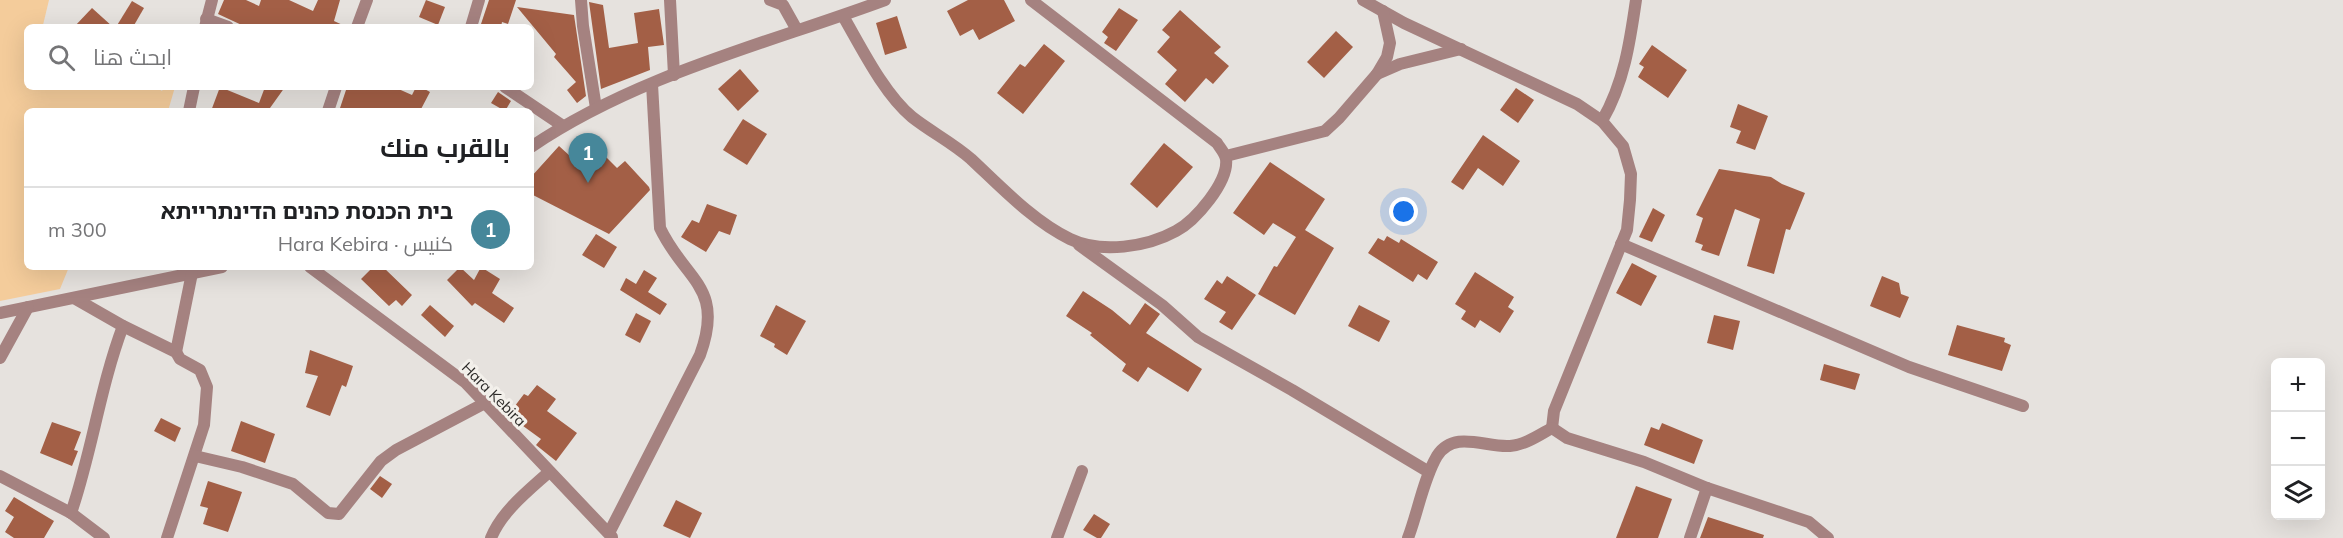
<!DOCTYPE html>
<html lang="ar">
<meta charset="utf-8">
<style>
:root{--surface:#fff;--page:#f2f2f2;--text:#202124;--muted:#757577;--line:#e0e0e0;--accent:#46879a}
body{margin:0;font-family:Mulish,Cairo,"Noto Sans Hebrew",sans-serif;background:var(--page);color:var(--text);direction:rtl}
.controls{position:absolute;right:18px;bottom:18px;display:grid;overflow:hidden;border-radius:9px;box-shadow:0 6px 24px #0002}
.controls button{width:54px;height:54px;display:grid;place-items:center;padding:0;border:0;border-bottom:2px solid var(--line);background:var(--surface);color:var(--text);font:30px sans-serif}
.you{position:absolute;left:1404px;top:212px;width:21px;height:21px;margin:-15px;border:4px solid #fff;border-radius:50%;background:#1a73e8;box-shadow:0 0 0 9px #1a73e833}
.badge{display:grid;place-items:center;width:39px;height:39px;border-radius:50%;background:var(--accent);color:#fff;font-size:20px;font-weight:700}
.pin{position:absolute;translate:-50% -50px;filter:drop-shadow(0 2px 3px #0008)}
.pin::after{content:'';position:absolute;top:32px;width:21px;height:18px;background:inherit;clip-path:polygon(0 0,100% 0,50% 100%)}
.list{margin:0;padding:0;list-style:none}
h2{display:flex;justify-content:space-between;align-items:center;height:78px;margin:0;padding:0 24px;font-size:26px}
h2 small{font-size:20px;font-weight:400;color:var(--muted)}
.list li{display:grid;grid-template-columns:39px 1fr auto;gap:18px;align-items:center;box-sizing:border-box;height:84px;padding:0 24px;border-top:2px solid var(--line)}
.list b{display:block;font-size:22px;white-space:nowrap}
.list p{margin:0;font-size:20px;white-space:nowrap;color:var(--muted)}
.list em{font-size:20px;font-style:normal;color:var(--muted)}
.icon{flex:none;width:33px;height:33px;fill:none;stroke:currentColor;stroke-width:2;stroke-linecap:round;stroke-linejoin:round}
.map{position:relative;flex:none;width:2343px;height:538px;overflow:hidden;direction:ltr}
.search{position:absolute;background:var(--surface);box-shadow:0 6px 24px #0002;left:24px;top:24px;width:510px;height:66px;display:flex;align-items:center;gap:15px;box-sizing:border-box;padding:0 21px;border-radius:9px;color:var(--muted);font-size:22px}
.panel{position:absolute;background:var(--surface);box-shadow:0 6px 24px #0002;left:24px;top:108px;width:510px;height:162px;border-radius:9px;direction:rtl}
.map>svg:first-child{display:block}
.green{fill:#f4cc9b}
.building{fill:#a35f46}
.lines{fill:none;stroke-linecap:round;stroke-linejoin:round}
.street{stroke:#a58280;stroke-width:12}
.labels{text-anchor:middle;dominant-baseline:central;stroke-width:6;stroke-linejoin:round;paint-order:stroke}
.street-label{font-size:15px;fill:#2d2b29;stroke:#f3f0eb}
</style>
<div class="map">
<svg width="2343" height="538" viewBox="0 0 2343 538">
<rect width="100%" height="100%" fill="#e6e2de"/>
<polygon class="green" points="0,0 49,0 43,25 46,27 27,27 27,87 156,87 162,91 164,87 175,87 168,111 27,111 27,267 69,267 60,289 0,301"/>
<g class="building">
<polygon points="224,0 246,0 259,6 261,0 289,0 313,11 318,0 340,0 334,21 347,27 246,27 218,14"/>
<polygon points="426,0 445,7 438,25 419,17"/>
<polygon points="489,0 516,0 508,24 502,22 501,27 480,27"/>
<polygon points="968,0 1004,0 1015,21 979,40 973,29 960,36 947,11"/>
<polygon points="132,1 144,8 133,27 116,27"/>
<polygon points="589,2 603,5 609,48 638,43 634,13 659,9 664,45 648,47 650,70 601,89"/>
<polygon points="517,7 574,15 586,96 577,103 567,90 576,82 554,57 556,54"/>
<polygon points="92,8 113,27 74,27"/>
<polygon points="1119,8 1138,20 1116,51 1104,43 1108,37 1102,32"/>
<polygon points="1180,10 1221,47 1214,53 1229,66 1213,84 1206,78 1185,102 1165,84 1177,70 1157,52 1170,37 1162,30"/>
<polygon points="897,16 907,48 885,55 876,23"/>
<polygon points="1336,31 1353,47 1324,78 1307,62"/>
<polygon points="1044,44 1065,61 1023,114 997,93 1020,64 1025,67"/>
<polygon points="1652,45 1687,70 1668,98 1638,77 1644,67 1639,64"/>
<polygon points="740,69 759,91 738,111 718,89"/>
<polygon points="220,87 259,103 265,87 285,87 270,108 277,111 211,111"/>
<polygon points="347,87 394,87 412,95 416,87 421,87 430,92 420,111 339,111"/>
<polygon points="1516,88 1534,100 1518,123 1500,110"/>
<polygon points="498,92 511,101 505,111 491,103"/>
<polygon points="1738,104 1768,116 1755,150 1736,143 1741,131 1730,127"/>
<polygon points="743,119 767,134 747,165 723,150"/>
<polygon points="1483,135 1520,161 1503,186 1478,168 1463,190 1451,182"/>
<polygon points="586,137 617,168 625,161 649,187 650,190 609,234 531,194 531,177 559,146 570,156"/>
<polygon points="1164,143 1193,167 1157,208 1130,184"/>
<polygon points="1270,162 1325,199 1305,230 1334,248 1295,315 1258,294 1274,266 1277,267 1296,237 1273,223 1264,235 1233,213"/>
<polygon points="1719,169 1771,177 1782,184 1805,193 1790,230 1786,229 1774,274 1747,266 1760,219 1735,209 1719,256 1701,250 1703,245 1695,242 1703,218 1696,215"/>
<polygon points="707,204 737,215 730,235 719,231 706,252 681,237 692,220 699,223"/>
<polygon points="1653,208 1665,215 1652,242 1639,237"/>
<polygon points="596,234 617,247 604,268 582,255"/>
<polygon points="1387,236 1399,243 1401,239 1438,262 1427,280 1418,274 1413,282 1368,253 1378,238 1384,241"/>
<polygon points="1632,263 1657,276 1641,306 1616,293"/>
<polygon points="373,267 383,267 412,295 402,306 396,300 389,306 361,279"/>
<polygon points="460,267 474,280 481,267 500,279 492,293 514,308 504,323 475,303 472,306 447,280"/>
<polygon points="644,270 657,278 648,292 667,304 660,315 620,290 626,278 636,284"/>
<polygon points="1475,272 1514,297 1508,307 1514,311 1500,333 1480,320 1475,328 1461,319 1466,311 1455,304"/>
<polygon points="1227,276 1256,295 1232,330 1219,322 1226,312 1204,299 1217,280 1222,284"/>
<polygon points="1882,276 1899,283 1901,294 1909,297 1900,318 1870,306"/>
<polygon points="1083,291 1112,310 1130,325 1145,303 1160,314 1146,333 1202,369 1188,392 1148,367 1138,382 1122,371 1126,364 1090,335 1092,333 1066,316"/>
<polygon points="430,305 454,326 445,337 421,315"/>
<polygon points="776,305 806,321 787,355 774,347 775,344 760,336"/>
<polygon points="1359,305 1390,321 1379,342 1348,326"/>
<polygon points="636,313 651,321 640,343 625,335"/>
<polygon points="1714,315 1740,321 1733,350 1707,343"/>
<polygon points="1957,325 2005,338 2004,342 2011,345 2002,371 1948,355"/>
<polygon points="310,350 353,366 346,387 342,385 330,416 306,407 318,376 305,373"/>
<polygon points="1824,364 1860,374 1855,390 1820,380"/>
<polygon points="537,385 556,399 547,411 577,433 556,461 536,445 541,439 508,415 524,394 528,396"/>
<polygon points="161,418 181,428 175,442 154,431"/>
<polygon points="241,421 275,434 265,463 231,451"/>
<polygon points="52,422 81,432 74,450 78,451 72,466 40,453"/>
<polygon points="1662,423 1703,440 1694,464 1644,445 1651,427 1659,430"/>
<polygon points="380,476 392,484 382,498 370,489"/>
<polygon points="208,481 242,492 228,532 203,524 208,508 200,506"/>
<polygon points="1636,486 1672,499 1658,538 1616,538"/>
<polygon points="14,497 54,521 44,538 14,538 5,532 14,517 5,511"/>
<polygon points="676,500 702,513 690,538 663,526"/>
<polygon points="1094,514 1110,524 1101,538 1097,538 1083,530"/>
<polygon points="1708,517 1764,535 1763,538 1700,538"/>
</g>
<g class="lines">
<g class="street">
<polyline points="581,0 583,26 596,108"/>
<polyline points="670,0 674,75"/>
<polyline points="770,0 783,5 797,30"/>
<polyline points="1363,0 1404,23 1577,104 1602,121 1623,146 1631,174 1630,200 1627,230 1554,411 1552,428"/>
<path d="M843,16C861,47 884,94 912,117C931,132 953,143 971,159C1001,187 1033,221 1070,239C1101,254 1147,247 1176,231C1195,221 1229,182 1226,159C1225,153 1220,148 1217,143L1031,0"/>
<polyline points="206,19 228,27"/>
<polyline points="205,27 212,0"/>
<polyline points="357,27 367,0"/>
<polyline points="471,27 479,0"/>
<polyline points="1377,74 1400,64 1461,49"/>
<polyline points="505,87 563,126"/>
<polyline points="189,111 194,87"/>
<polyline points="328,111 336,87"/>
<path d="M1602,121C1624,83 1630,42 1636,0"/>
<path d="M531,147C637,75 766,44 885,0"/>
<polyline points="1226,156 1325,131 1339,118 1377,74 1387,57 1390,43 1383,11"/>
<polyline points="1621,244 1909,367 2023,406"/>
<polyline points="1079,245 1162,305 1198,337 1292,390 1429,472"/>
<polyline points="310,267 466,383 612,537"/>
<polyline points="74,298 123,326 176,352 180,359 200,370 207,387 204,425 167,538"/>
<polyline points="0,313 222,267"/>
<polyline points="176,352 192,273"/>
<polyline points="0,358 28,307"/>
<polyline points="1552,428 1567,438 1644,462 1707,488 1809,522 1828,538"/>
<polyline points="195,456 242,467 293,484 328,513 339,514 381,461 396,450 485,403"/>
<polyline points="0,476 71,513 104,538"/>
<path d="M71,513C92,452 100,387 123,326"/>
<path d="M609,533L700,355C725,286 685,281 660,228L652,84"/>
<path d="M491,538C502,511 528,491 549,472"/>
<polyline points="1057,538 1082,471"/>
<path d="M1408,538C1418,512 1423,480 1437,456C1454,429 1486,448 1510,446C1525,445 1539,435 1552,428"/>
<polyline points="1690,538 1707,488"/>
</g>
</g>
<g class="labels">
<g class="street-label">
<text transform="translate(494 394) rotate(45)">Hara Kebira</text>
</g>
</g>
</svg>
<div class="controls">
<button>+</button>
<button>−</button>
<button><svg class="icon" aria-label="layers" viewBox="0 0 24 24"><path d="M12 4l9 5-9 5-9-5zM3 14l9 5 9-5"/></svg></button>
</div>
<div class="you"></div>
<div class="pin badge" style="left:588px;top:183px">1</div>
<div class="search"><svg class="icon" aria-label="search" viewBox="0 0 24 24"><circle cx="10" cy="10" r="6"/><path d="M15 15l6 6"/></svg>ابحث هنا</div>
<section class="panel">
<h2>بالقرب منك<small></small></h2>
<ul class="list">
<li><span class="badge">1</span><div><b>בית הכנסת כהנים הדינתרייתא</b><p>كنيس · Hara Kebira</p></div><em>300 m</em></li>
</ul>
</section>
</div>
